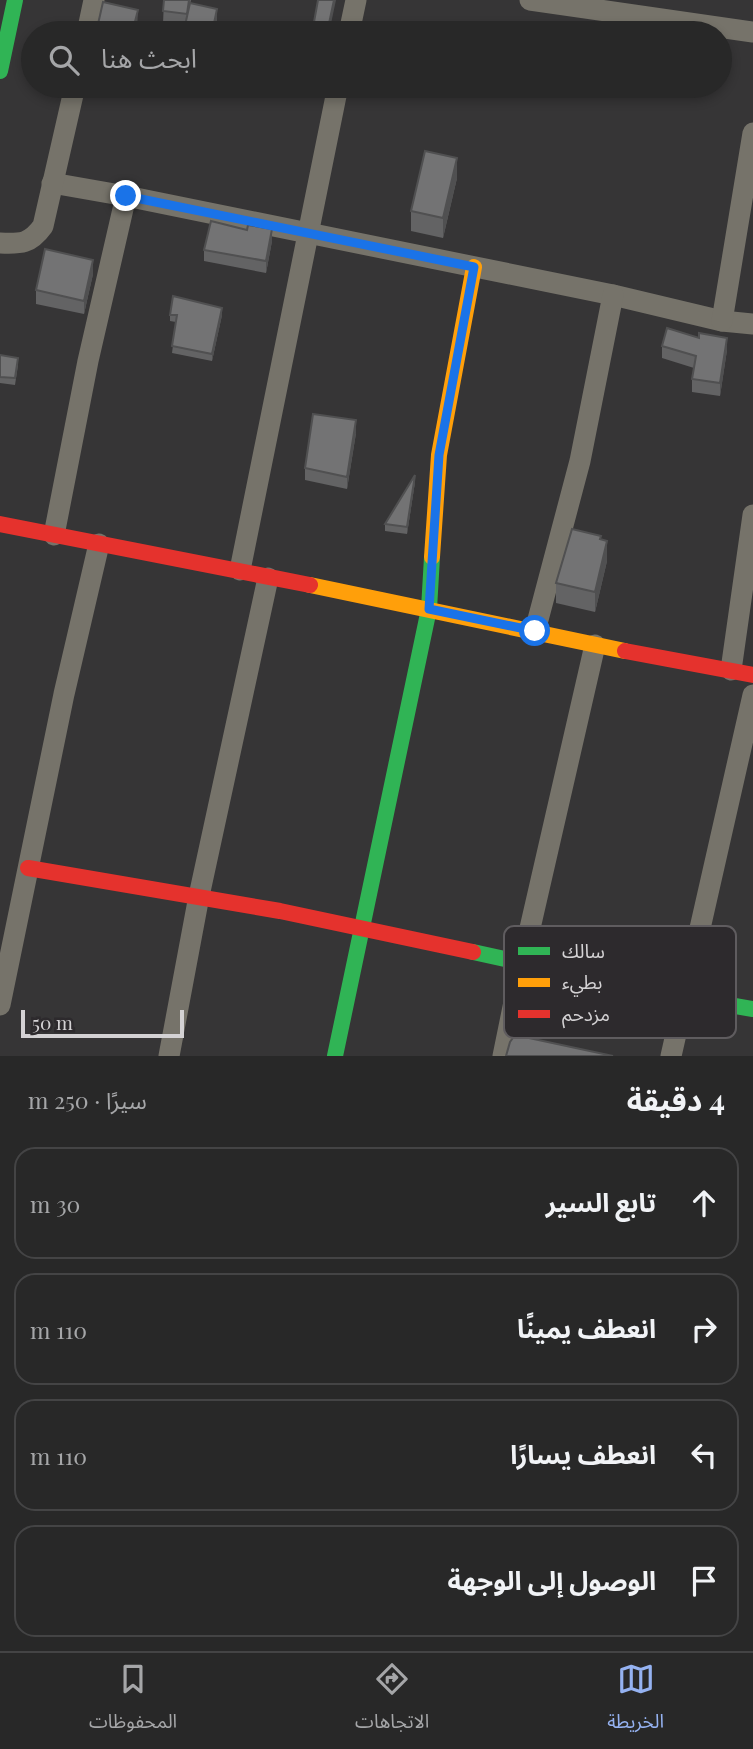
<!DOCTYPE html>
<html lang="ar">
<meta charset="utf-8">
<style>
:root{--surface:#282828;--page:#303030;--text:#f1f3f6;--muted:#a5a6a8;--line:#444445;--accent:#95b2f1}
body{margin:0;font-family:"Playfair Display","Noto Sans Arabic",serif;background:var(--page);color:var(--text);direction:rtl}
.scale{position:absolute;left:21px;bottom:18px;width:163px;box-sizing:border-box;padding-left:7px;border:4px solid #d4d2d4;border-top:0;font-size:19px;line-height:24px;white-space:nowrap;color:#d4d2d4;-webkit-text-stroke:5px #2d2a2d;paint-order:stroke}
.stop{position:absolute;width:21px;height:21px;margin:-16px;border:5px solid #1a73e8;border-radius:50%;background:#fff}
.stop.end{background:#1a73e8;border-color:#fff;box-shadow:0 2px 7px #0008}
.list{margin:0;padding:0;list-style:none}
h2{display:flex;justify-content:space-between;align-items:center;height:91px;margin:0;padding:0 28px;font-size:30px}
h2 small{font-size:23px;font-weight:400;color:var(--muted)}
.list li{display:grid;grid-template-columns:46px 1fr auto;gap:21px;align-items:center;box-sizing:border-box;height:112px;margin:0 14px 14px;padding:0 14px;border:2px solid var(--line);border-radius:21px}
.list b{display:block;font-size:26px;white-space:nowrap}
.list em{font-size:23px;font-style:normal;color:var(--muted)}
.icon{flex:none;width:38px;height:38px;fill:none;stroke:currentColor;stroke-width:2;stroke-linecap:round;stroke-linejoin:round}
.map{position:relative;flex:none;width:753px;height:1056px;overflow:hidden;direction:ltr}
.search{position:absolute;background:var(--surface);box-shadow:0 4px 10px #0003;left:21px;right:21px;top:21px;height:77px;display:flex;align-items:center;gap:18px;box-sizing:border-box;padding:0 24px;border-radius:38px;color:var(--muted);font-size:26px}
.sheet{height:595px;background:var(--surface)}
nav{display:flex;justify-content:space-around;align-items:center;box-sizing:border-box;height:98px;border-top:2px solid var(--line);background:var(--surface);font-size:19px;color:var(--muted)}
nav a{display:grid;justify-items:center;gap:4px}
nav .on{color:var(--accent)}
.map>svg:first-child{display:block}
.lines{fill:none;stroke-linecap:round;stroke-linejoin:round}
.street{stroke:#76736a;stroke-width:21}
.fast{stroke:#30b455;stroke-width:16}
.slow{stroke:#ff9f0a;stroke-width:16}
.jam{stroke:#e5322d;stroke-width:16}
.wall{fill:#636364}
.shaded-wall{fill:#505051}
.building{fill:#737374;stroke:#505051;stroke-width:2}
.route{stroke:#1a73e8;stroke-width:9}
.key{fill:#2d2a2d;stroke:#5f5c5f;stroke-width:2}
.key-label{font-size:19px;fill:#d4d2d4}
</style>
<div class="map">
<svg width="753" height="1056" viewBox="0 0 753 1056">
<rect width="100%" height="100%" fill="#363536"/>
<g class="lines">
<g class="street">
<polyline points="530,0 753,32"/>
<polyline points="87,33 94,0"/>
<polyline points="349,33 356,0"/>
<polyline points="52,183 126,196 613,295 722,321 753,324"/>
<path d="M0,243C21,244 30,244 43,226L75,86"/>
<polyline points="722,321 753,133"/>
<polyline points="54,535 88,361 126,196"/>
<polyline points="240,570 338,86"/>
<polyline points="535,631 580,461 613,295"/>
<polyline points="731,670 753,515"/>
<polyline points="0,1005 64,694 99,544"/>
<polyline points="169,1056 199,896 268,578"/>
<polyline points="503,1056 522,963 595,645"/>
<polyline points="671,1056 753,695"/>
</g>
<g class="fast">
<polyline points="0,71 15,0"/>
<polyline points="473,952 655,992 753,1009"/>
<polyline points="335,1056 429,609 432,557"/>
</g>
<g class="slow">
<polyline points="432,557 439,455 474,267"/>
<polyline points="310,585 625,651"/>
</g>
<g class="jam">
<polyline points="0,524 310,585"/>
<polyline points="625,651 753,675"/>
<polyline points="28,868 280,911 473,952"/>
</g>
</g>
<g class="wall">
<polygon points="164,0 191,0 190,4 217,23 215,33 184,33 184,27 163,24"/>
<polygon points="88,86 120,86 118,97 88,90"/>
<polygon points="457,178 443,238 411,231 411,211"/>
<polygon points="247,230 272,241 266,273 204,261 204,250"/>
<polygon points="93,274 84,314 36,304 36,290"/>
<polygon points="170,315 222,315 212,361 172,353 176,322 170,321"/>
<polygon points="662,346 727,350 720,396 692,392 692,379 694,368 662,358"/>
<polygon points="0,355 18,365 15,385 0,383"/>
<polygon points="356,433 347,489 305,480 305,468"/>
<polygon points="415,482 407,534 385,531 385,524"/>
<polygon points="601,540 607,561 595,612 556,603 556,583"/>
</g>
<g class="shaded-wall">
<polygon points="334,0 336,0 329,33 327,33"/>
<polygon points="217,9 217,23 215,33 212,33"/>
<polygon points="138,10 137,33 132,33"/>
<polygon points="457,158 457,178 443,238 443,218"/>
<polygon points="272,229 272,241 266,273 266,261"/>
<polygon points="93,260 93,274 84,314 84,301"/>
<polygon points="222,308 222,315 212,361 212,354"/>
<polygon points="727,338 727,350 720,396 720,383"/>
<polygon points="356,420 356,433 347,489 347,477"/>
<polygon points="415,475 415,482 407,534 407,527"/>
<polygon points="607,541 607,561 595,612 595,592"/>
</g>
<g class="building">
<polygon points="164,0 189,0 187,14 163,11"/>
<polygon points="318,0 334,0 327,33 312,33"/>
<polygon points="103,2 138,10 132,33 96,33"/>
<polygon points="190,3 217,9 212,33 199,33 184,30"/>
<polygon points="425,151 457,158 443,218 411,211"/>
<polygon points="211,221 247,230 248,225 272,229 266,261 204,250"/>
<polygon points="45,249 93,260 84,301 36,290"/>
<polygon points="173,296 222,308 212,354 172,346 177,315 170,315"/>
<polygon points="667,328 699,338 699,333 727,338 720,383 692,379 696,356 662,346"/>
<polygon points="0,355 18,358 15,378 0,377"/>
<polygon points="313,414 356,420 347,477 305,468"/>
<polygon points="415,475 407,527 385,524"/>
<polygon points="572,529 601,536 600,539 607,541 595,592 556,583"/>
<polygon points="515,1035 613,1056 506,1056 510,1042"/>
</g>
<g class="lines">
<polyline class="route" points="126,196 474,267 439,455 429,609 535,631"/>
</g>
<rect x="504" y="926" width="232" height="112" rx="10" class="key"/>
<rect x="518" y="947" width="32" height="8" fill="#30b455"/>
<rect x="518" y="978" width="32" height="9" fill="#ff9f0a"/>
<rect x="518" y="1010" width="32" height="8" fill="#e5322d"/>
<g class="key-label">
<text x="562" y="958">سالك</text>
<text x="562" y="989">بطيء</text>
<text x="562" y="1021">مزدحم</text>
</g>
</svg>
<div class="scale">50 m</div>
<div class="stop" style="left:535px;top:631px"></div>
<div class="stop end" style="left:126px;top:196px"></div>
<div class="search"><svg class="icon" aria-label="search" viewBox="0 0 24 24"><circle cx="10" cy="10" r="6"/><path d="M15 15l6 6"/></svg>ابحث هنا</div>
</div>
<section class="sheet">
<h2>4 دقيقة<small>سيرًا · 250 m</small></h2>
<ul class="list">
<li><svg class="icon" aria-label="ahead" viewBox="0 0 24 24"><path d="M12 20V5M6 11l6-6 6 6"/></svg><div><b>تابع السير</b></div><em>30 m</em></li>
<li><svg class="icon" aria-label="right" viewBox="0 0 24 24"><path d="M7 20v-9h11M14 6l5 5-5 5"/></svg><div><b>انعطف يمينًا</b></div><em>110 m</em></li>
<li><svg class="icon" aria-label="left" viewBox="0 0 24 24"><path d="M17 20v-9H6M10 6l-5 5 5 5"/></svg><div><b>انعطف يسارًا</b></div><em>110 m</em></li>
<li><svg class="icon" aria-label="arrive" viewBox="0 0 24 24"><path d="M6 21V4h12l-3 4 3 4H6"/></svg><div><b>الوصول إلى الوجهة</b></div></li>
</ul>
</section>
<nav>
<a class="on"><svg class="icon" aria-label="map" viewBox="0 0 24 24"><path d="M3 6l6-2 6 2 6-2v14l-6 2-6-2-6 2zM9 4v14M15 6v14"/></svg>الخريطة</a>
<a><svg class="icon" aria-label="directions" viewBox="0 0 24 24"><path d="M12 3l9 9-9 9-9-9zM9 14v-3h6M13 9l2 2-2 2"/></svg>الاتجاهات</a>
<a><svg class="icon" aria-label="saved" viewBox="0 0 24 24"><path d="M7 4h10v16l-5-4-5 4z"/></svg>المحفوظات</a>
</nav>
